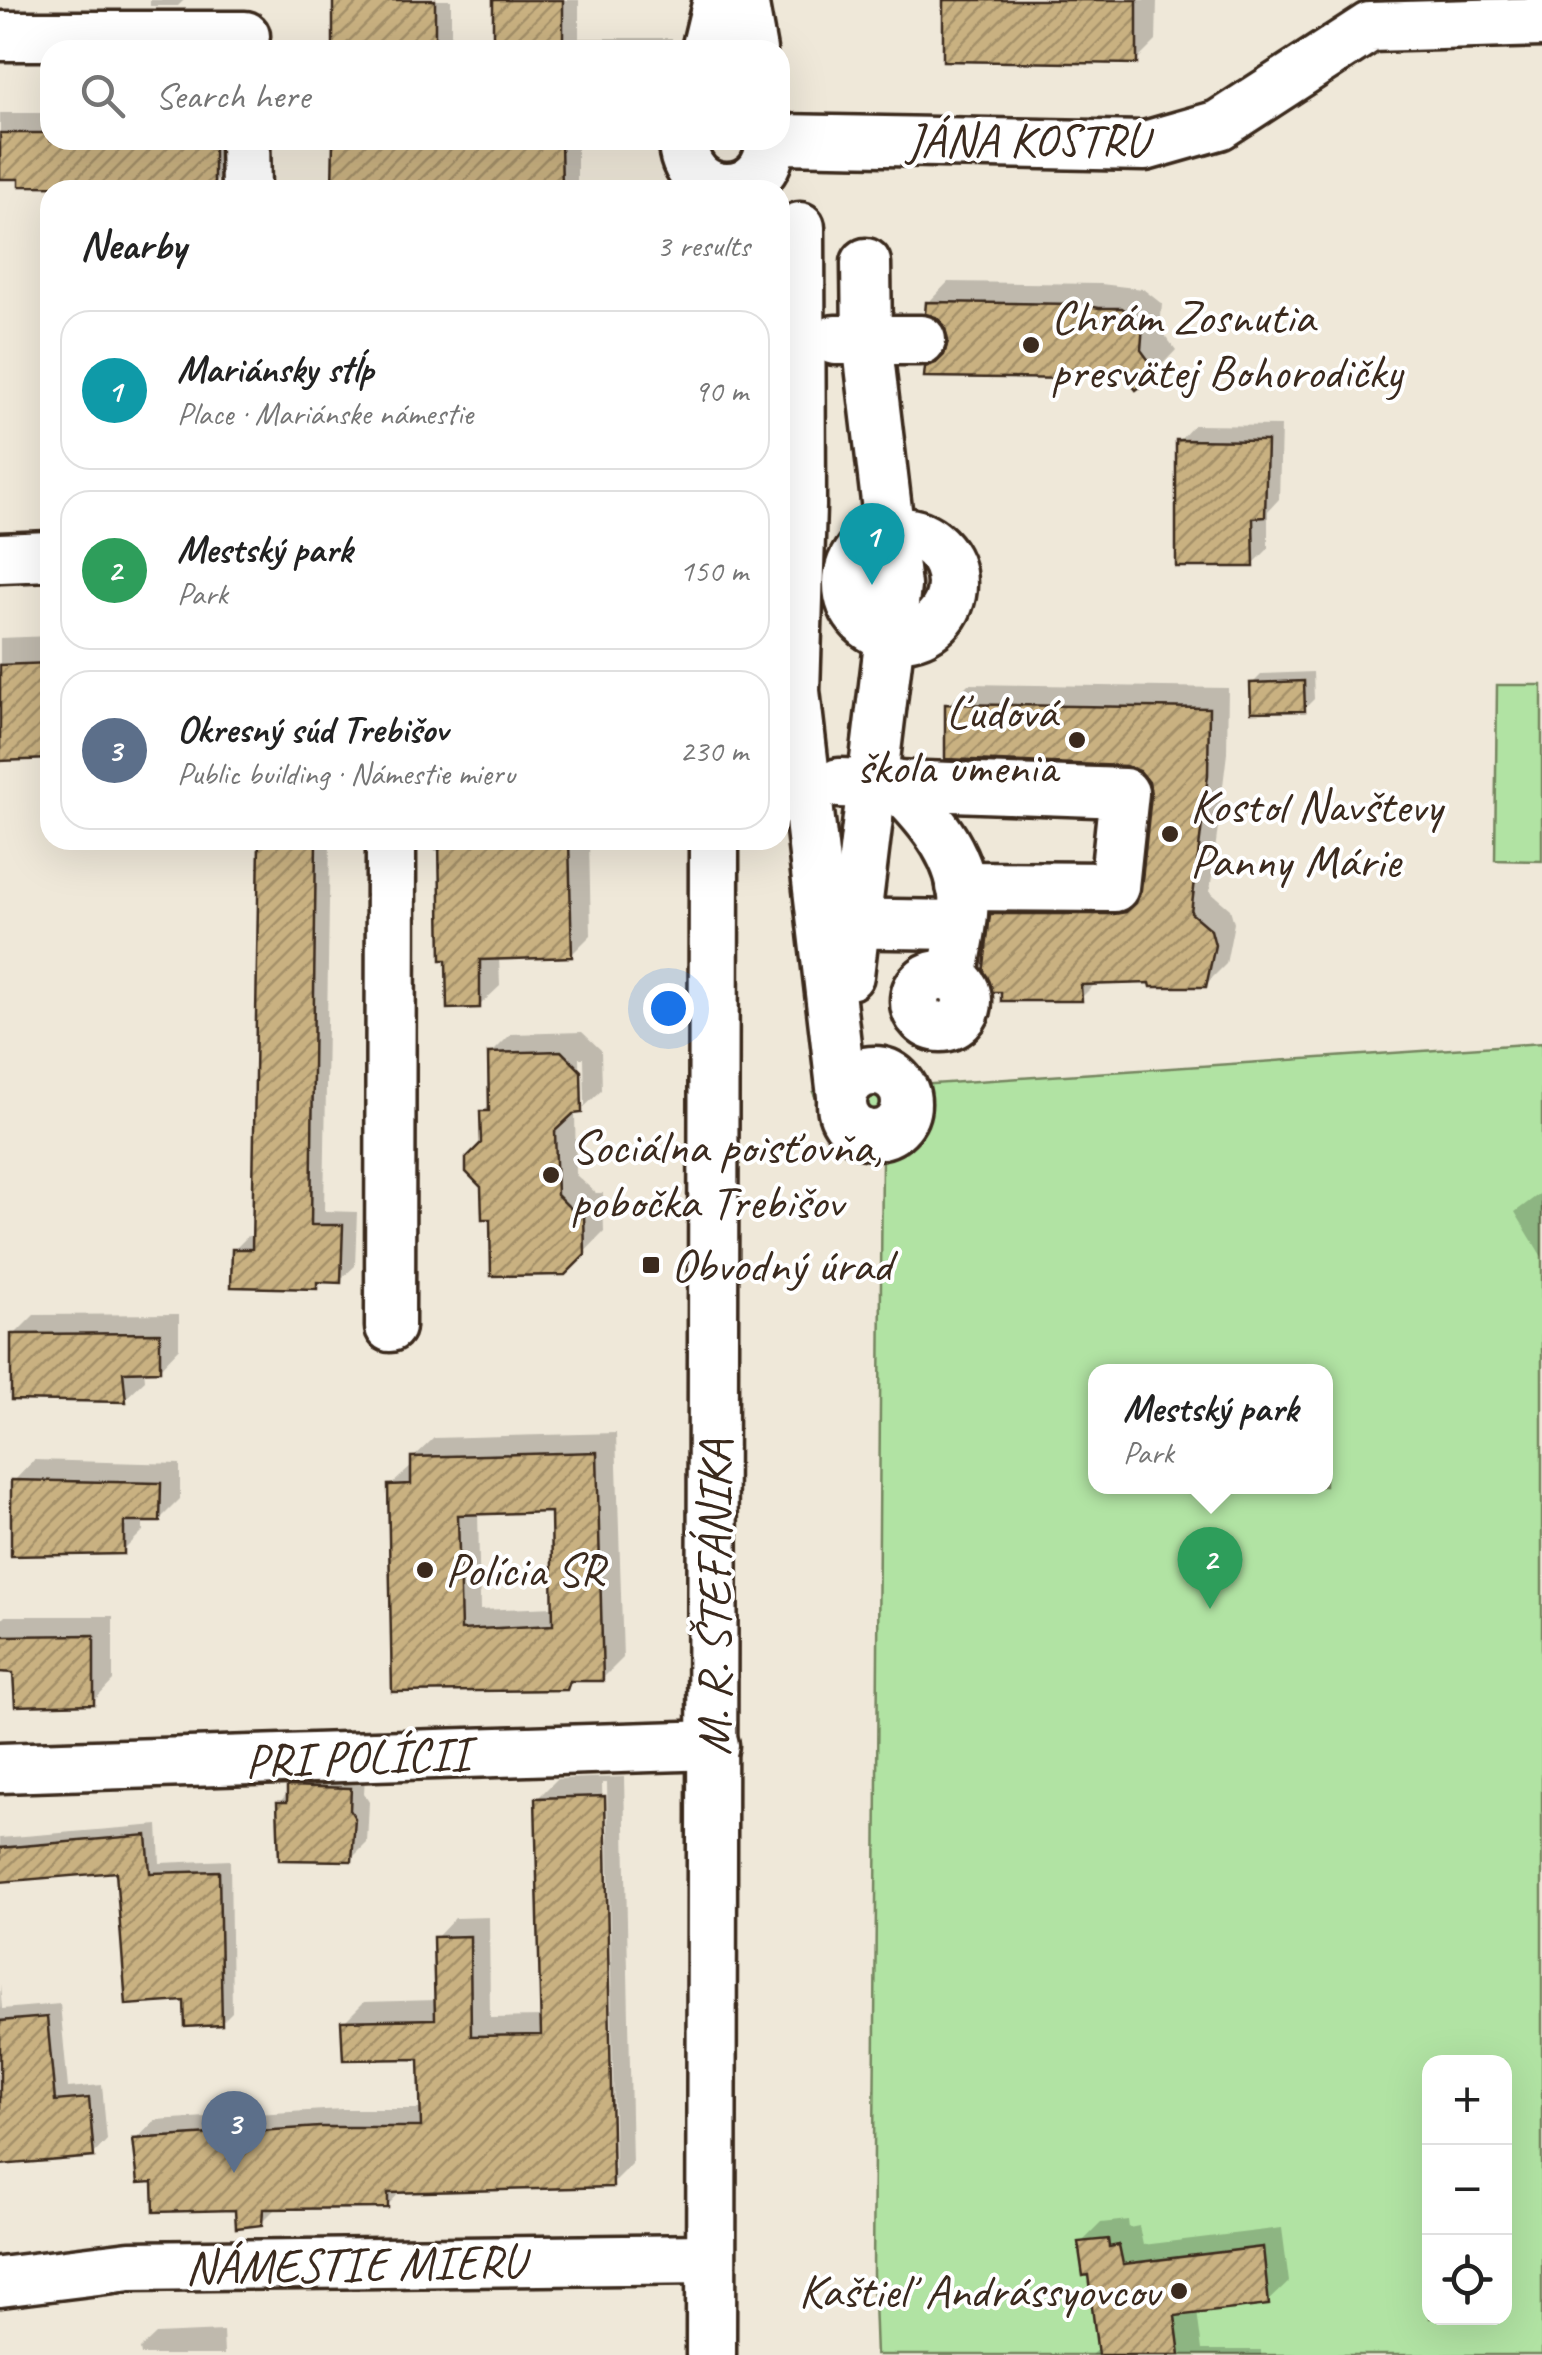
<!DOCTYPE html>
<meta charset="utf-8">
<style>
:root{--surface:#fff;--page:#f2f2f2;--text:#222;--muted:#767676;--line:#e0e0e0;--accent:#2563eb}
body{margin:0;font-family:Caveat,sans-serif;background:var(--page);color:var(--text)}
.controls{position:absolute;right:30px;bottom:30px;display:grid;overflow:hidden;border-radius:20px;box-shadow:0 10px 40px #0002}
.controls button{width:90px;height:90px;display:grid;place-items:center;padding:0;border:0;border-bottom:2px solid var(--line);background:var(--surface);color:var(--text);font:50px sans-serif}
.you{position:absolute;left:668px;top:1008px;width:35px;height:35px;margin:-25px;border:8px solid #fff;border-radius:50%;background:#1a73e8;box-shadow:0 0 0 15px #1a73e833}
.badge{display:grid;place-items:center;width:65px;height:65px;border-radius:50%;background:var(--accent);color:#fff;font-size:32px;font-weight:700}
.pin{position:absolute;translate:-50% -82px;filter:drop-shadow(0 2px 5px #0008)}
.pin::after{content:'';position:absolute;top:52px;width:35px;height:30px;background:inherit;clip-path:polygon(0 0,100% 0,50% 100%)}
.popup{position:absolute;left:1088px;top:1364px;width:245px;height:130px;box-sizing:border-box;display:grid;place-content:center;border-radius:20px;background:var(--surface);filter:drop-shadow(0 2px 8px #0005);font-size:32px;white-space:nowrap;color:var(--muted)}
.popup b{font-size:38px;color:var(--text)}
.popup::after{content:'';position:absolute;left:50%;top:100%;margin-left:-20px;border:20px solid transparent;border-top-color:var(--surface)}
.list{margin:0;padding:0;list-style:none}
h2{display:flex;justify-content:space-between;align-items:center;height:130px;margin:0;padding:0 40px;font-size:42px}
h2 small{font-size:32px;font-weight:400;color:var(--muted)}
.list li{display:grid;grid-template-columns:65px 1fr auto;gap:30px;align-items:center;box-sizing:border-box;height:160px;margin:0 20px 20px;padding:0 20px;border:2px solid var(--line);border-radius:30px}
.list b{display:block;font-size:38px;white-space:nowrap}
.list p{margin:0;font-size:32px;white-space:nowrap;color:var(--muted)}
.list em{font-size:32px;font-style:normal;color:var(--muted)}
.icon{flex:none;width:55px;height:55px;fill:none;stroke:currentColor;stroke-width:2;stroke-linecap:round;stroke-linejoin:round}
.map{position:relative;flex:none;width:1542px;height:2355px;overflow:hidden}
.search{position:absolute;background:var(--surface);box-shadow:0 10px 40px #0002;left:40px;top:40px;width:750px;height:110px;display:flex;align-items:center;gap:25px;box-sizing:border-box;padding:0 35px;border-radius:30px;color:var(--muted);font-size:38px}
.panel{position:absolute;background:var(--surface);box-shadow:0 10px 40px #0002;left:40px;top:180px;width:750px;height:670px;border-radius:30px}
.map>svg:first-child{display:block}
.park{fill:#b1e3a3;stroke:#768660;stroke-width:2.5;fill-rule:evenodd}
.shadow{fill:#0003;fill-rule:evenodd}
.building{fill:url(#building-hatch);stroke:#3b2a1e;stroke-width:2.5;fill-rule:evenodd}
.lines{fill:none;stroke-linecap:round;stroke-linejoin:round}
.minor-casing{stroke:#3b2a1e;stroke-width:55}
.minor{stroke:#fff;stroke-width:48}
.poi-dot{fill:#3b2a1e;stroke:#fff;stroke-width:4}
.labels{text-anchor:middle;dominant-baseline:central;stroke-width:8;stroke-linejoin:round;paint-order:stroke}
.street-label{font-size:48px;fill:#3b2a1e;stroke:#fff}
.poi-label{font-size:48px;fill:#3b2a1e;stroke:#fff;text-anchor:start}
</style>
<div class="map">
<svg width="1542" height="2355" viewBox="0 0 1542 2355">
<defs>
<pattern id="building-hatch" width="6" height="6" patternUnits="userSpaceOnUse" patternTransform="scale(2.5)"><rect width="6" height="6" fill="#c9b181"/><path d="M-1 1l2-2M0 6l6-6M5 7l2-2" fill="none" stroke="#a49069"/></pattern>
</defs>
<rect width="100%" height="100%" fill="#efe8d9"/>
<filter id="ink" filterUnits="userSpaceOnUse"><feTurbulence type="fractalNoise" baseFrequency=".01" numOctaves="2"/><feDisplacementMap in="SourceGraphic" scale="20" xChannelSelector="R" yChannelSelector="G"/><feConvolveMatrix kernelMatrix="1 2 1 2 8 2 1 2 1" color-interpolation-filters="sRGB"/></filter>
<g filter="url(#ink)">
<g class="park">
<polygon points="1497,685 1542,685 1542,861 1495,860"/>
<path d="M1542,1043V2355H876L873,2273L882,1157L833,1133L813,1092ZM1095,1372H1325V1486H1095ZM1430,2062H1504V2318H1430Z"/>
</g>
<g class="shadow">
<polygon points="150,0 184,0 178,6 150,6"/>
<polygon points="335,0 451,0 451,40 495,40 495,0 579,0 579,38 672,38 672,50 335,50"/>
<polygon points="946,0 1157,0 1156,41 1136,61"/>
<polygon points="0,113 50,113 50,140 229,140 228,169 213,184 0,177"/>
<polygon points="335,140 577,140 577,190 488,190 488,187"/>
<polygon points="948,282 1101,284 1143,289 1162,304 1160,329 1176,350 1156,371 927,368 949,346 946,324 928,303"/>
<polygon points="1194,425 1281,426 1279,499 1268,511 1268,549 1253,564 1179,441"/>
<polygon points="50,636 50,757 0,759 0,638"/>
<polygon points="1313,672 1314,699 1304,709 1252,684 1262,674"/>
<polygon points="968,684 1228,688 1227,753 1210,892 1230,909 1234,923 1226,964 1205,985 1153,980 1097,982 1081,998 993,915 1013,894 1143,893 1154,796 1152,781 1141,769 948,705"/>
<polygon points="261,840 330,840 324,1211 357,1212 355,1266 340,1280 323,1280 316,1286 234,1250 248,1236 255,1236"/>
<polygon points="434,840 589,840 591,935 571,955 499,957 500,986 479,1006 441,851 434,851"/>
<path d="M582,1032L601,1050L602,1090L581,1110L575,1111L576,1175L596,1193H603L604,1232L564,1273L493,1216L483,1112L491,1104V1054L511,1034ZM579,1058H584L585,1105L580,1110Z"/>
<polygon points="1542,1192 1542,1257 1515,1212"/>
<polygon points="179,1314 179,1348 159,1369 144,1369 145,1380 124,1400 14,1335 34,1315"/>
<path d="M616,1433L623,1658L602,1679L576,1678L566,1688L394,1689L390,1486L413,1465V1458L434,1438ZM554,1509L555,1607L480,1610L478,1511Z"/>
<polygon points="34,1460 180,1464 180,1499 159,1520 143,1520 143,1531 122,1552 14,1481"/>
<polygon points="5,1616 113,1616 113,1681 93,1702 15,1671 0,1670 0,1621"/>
<polygon points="305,1772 365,1774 364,1794 369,1802 367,1843 351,1859 279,1803"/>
<path d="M624,1777L632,2164L612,2184L402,2190L387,2206L277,2207L261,2223L237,2207L155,2179L136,2140L155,2120L342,2109H423L422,2056L344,2022L364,2002L437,2000L436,1938L455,1918L489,1917L490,2018L543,2017L537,1799L557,1779ZM602,1783H607L615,2169H610Z"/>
<polygon points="158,1825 160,1863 230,1860 232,2012 221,2023 187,1998 119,1870 0,1880 0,1838"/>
<polygon points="0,1984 2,2009 60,2004 68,2088 102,2085 107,2140 93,2155 0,2162"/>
<polygon points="1128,2220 1129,2228 1139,2226 1143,2245 1282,2228 1289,2282 1268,2302 1197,2311 1202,2350 1261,2350 1261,2355 1091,2355 1100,2347 1090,2272 1081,2243 1101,2223"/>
<polygon points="223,2331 224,2355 141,2355 140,2349 156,2334"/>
</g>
<g class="building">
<rect x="333" y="0" width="102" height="50"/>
<rect x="493" y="0" width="70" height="50"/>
<polygon points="943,0 1137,0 1137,64 943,61"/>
<polygon points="0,133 50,133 50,140 214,140 214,187 19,186 19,179 0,179"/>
<polygon points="333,140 561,140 562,190 332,189"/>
<polygon points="926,302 1079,304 1099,308 1122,308 1143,324 1141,350 1158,373 1136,390 1121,371 1098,372 1077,379 924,377 925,367 936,363 944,355 948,341 944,325 936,317 925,314"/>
<polygon points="1176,440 1267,441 1265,517 1253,518 1254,567 1176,567"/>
<polygon points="50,663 50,759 0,761 0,665"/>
<polygon points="1304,681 1305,711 1251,712 1250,683"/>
<polygon points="945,704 1209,708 1208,775 1191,913 1211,930 1215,945 1206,987 1151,987 1150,983 1081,985 1082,1001 1001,1001 1001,992 981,992 990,914 1114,914 1126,912 1136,903 1141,890 1151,795 1149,782 1140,771 1125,766 945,759"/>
<polygon points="265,840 316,840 311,1225 343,1225 341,1283 317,1282 317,1289 231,1287 232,1249 252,1249 259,843 265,843"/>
<polygon points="439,840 569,840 572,957 480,960 480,1008 447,1009 446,960 441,960"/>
<polygon points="561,1051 581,1071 582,1113 573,1114 555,1131 557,1195 575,1213 584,1213 585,1255 565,1275 491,1276 490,1219 482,1219 481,1187 466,1172 466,1158 481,1143 480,1111 489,1111 488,1053"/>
<polygon points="160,1333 160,1371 123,1372 126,1402 11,1400 11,1334"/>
<path d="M597,1452L603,1681H570L567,1690L392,1692L388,1485L411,1484V1457ZM551,1512L553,1625L461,1630L458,1515Z"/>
<polygon points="11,1480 161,1483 160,1522 124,1522 124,1554 11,1556"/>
<polygon points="94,1635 94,1704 15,1706 13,1673 0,1672 0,1636"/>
<polygon points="287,1786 351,1788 350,1810 355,1818 352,1861 279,1860 277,1802 287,1802"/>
<polygon points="605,1796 613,2187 388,2193 388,2208 263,2209 262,2225 236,2228 235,2210 154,2212 153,2182 138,2183 133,2139 320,2127 421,2127 419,2059 343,2060 341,2021 435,2019 433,1937 470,1936 471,2036 541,2035 535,1798"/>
<polygon points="147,1835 150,1873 219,1871 222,2025 185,2027 184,2001 126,2005 116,1872 0,1882 0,1848"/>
<polygon points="47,2017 55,2101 89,2098 94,2157 0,2165 0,2021"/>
<polygon points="1108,2239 1109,2247 1119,2245 1123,2264 1263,2247 1269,2305 1175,2316 1180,2355 1098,2355 1088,2275 1083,2276 1078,2242"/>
</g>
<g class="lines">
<g class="minor-casing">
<g id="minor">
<polyline points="743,0 752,50"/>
<polyline points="0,36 245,36"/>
<polyline points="706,50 718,0"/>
<polyline points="780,139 1145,146 1219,125 1370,27 1542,22"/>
<polyline points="245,140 246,190"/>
<path d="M683,140C683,205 772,203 770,140"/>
<polyline points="800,227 801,506 795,691 842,1096"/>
<polyline points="835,340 921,340"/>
<circle cx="900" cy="584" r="52"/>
<polyline points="0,558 50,556"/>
<polyline points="839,783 1124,793 1114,887 961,886"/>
<path d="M896,784C931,819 968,861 963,914C961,935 956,956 952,977"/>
<polyline points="824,923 961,925"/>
<polyline points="849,975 896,586 867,340 866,263"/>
<circle cx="941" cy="1001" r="26"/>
<circle cx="874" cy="1103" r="32"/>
<polyline points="390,1327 391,840"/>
<polyline points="0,1768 714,1745"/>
<polyline points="0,2282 130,2266 710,2259"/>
<polyline points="711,2355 714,840"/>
</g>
</g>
<use href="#minor" class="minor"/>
</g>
</g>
<g class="poi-dot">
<circle cx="1031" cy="345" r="10"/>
<circle cx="1077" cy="740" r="10"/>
<circle cx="1170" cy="834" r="10"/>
<circle cx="551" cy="1175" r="10"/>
<rect x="641" y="1255" width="20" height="20" rx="5"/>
<circle cx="425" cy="1570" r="10"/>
<circle cx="1179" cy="2291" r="10"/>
</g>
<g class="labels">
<g class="street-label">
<text x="1027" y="140">JÁNA KOSTRU</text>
<text transform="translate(714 1598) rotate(-90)">M. R. ŠTEFÁNIKA</text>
<text transform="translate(357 1757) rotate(-2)">PRI POLÍCII</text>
<text transform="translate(355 2264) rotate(-1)">NÁMESTIE MIERU</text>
</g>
<g class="poi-label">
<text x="1051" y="317">Chrám Zosnutia<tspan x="1051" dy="55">presvätej Bohorodičky</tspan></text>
<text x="1057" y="712" text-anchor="end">Ľudová<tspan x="1057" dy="55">škola umenia</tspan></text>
<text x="1190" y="806">Kostol Navštevy<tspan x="1190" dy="55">Panny Márie</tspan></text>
<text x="571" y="1147">Sociálna poisťovňa,<tspan x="571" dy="55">pobočka Trebišov</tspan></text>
<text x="671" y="1265">Obvodný úrad</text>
<text x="445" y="1570">Polícia SR</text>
<text x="1159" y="2291" text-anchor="end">Kaštieľ Andrássyovcov</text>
</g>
</g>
</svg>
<div class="controls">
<button>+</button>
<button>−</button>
<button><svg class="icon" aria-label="locate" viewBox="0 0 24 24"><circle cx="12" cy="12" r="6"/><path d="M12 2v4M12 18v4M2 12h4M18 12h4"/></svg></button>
</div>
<div class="you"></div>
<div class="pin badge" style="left:872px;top:585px;background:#0f9aa8">1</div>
<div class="pin badge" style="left:1210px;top:1609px;background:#2e9e5b">2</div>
<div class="popup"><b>Mestský park</b>Park</div>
<div class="pin badge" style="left:234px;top:2173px;background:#5c6f8a">3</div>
<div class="search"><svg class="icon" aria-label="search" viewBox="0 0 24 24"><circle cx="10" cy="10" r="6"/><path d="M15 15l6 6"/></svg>Search here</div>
<section class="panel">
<h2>Nearby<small>3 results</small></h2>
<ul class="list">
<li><span class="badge" style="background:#0f9aa8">1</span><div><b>Mariánsky stĺp</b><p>Place · Mariánske námestie</p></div><em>90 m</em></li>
<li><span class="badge" style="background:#2e9e5b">2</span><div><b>Mestský park</b><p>Park</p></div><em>150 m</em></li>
<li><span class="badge" style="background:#5c6f8a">3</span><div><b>Okresný súd Trebišov</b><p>Public building · Námestie mieru</p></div><em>230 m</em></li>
</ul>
</section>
</div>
